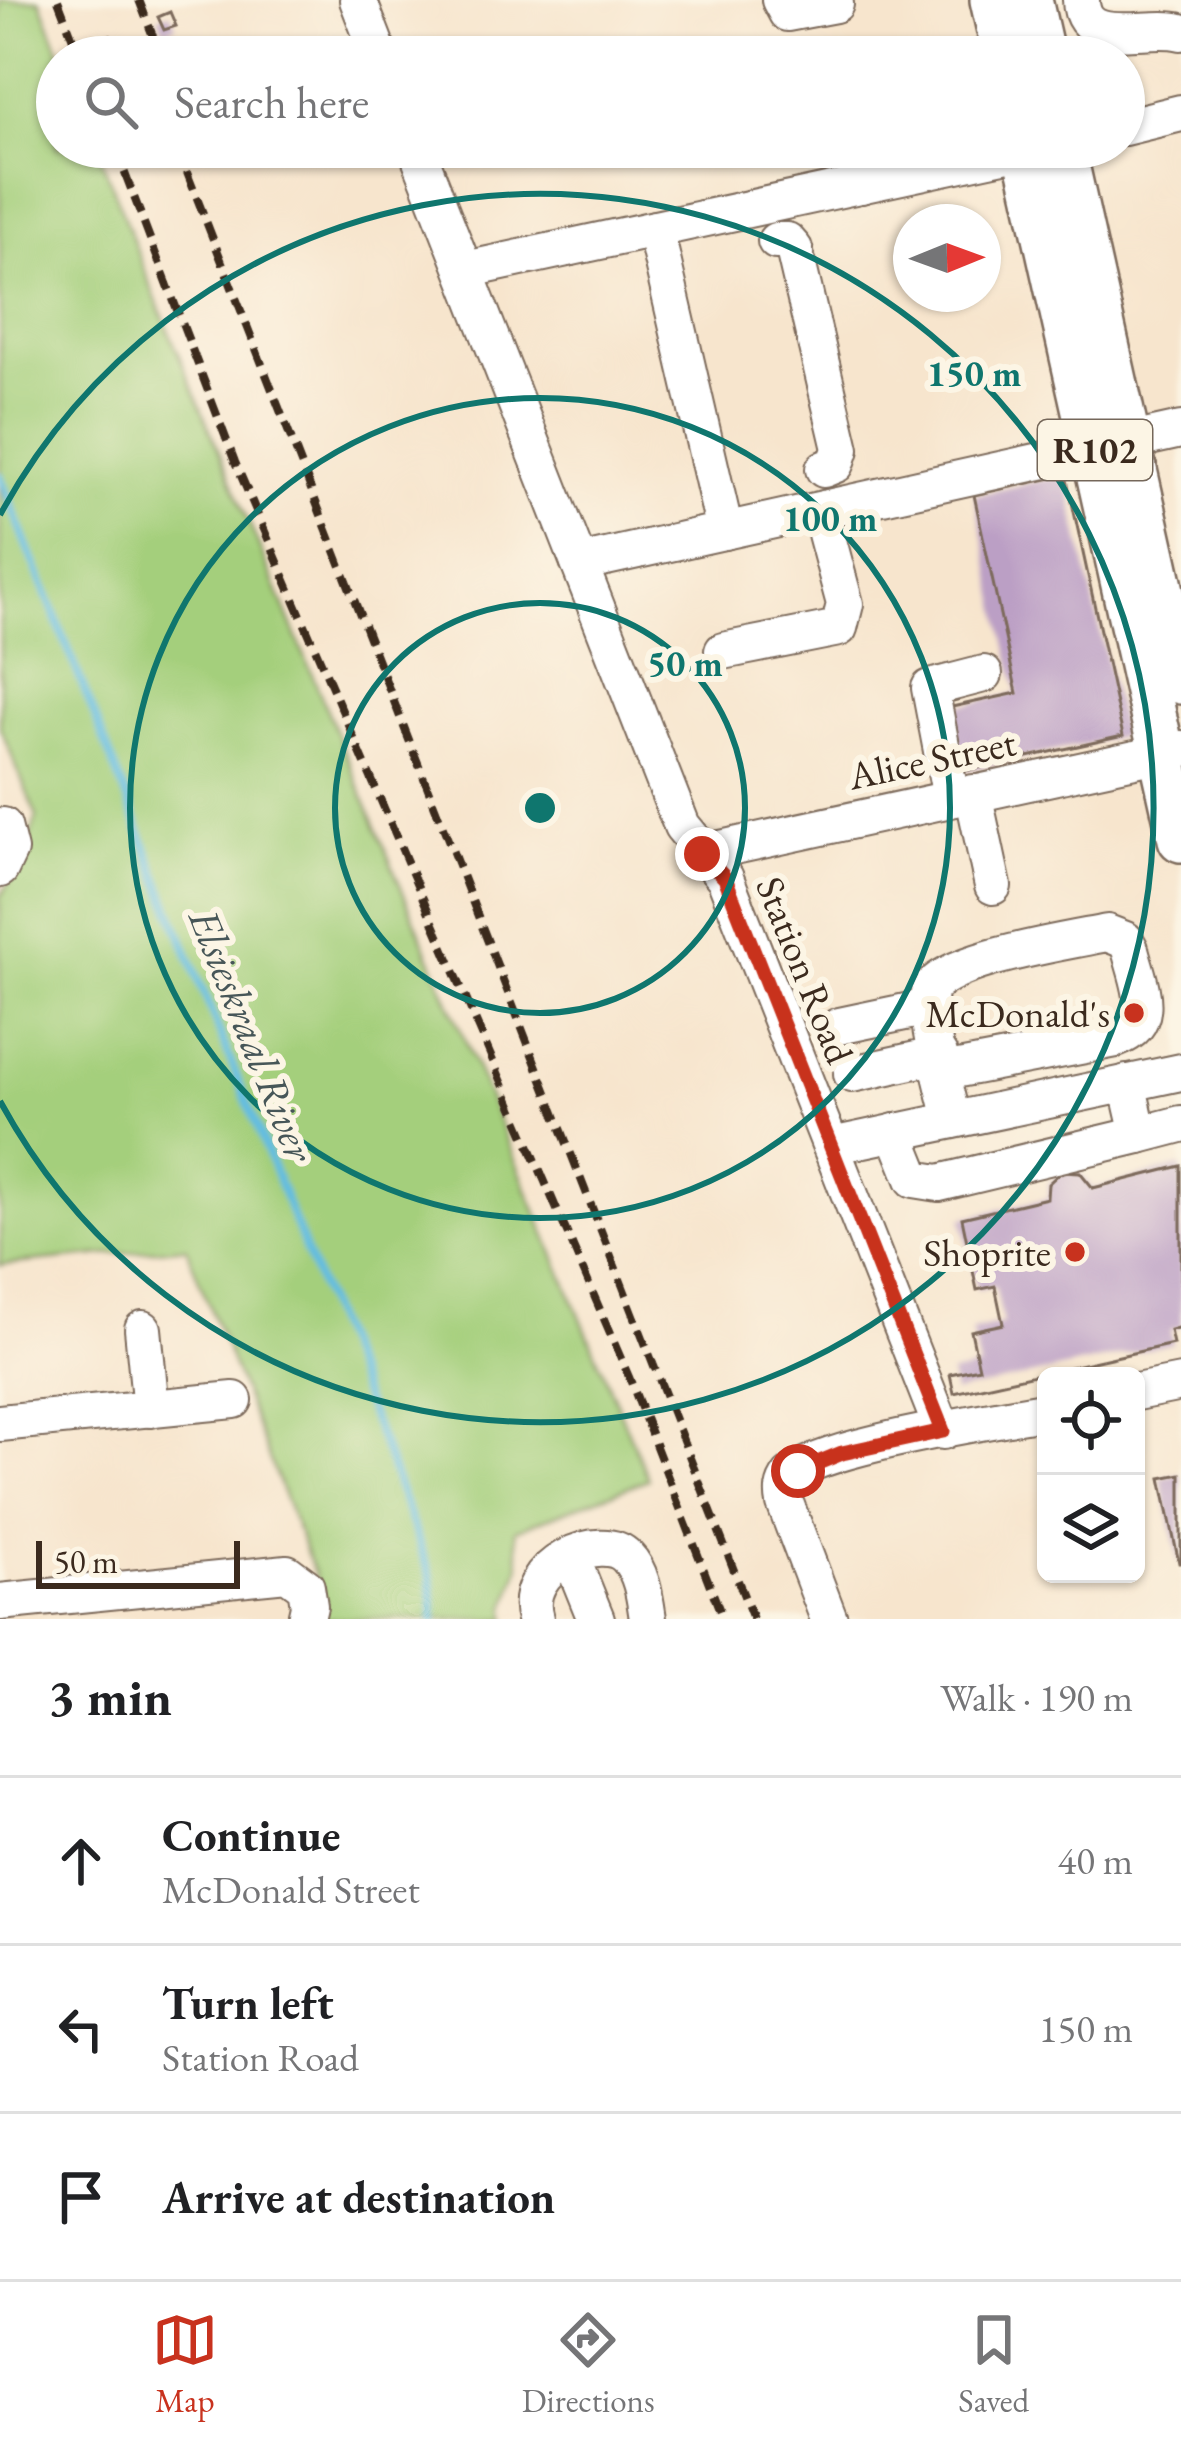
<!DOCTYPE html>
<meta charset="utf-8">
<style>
:root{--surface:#fff;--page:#f6f6f6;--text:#202124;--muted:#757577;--line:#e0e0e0;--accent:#c8321e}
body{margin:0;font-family:"EB Garamond",serif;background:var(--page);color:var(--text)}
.controls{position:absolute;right:36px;bottom:36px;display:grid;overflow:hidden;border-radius:18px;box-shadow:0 3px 9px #0004}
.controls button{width:108px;height:108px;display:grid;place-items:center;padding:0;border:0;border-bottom:3px solid var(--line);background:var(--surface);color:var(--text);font:60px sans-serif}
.compass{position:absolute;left:893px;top:204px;width:108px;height:108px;border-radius:50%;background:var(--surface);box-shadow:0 3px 9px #0004;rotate:89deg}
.scale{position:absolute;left:36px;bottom:30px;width:204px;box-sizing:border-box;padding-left:12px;border:6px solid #3b2a1e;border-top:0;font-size:33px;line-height:42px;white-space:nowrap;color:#3b2a1e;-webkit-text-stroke:9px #fcf5e5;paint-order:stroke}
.stop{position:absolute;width:36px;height:36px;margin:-27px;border:9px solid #c8321e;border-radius:50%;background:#fff}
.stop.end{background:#c8321e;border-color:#fff;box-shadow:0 3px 12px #0008}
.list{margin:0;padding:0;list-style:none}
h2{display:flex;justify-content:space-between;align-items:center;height:156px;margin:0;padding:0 48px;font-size:51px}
h2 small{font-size:39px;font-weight:400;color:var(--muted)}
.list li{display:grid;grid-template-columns:78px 1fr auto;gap:36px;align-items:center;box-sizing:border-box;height:168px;padding:0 48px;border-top:3px solid var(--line)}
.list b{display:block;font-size:45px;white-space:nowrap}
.list p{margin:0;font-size:39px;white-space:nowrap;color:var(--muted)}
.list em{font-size:39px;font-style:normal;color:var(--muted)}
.icon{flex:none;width:66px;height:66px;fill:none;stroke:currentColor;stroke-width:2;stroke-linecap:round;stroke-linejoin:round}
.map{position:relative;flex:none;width:1181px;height:1619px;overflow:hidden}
.search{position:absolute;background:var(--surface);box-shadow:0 3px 9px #0004;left:36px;right:36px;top:36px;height:132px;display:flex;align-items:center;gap:30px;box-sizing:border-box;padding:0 42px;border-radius:66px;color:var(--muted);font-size:45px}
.sheet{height:660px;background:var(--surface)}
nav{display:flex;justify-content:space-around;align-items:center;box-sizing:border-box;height:168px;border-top:3px solid var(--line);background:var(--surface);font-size:33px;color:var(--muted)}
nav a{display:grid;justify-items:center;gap:6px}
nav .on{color:var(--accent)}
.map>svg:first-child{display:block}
.green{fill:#a4cf7b;stroke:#707c4c;stroke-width:3}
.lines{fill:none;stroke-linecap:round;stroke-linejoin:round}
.stream{stroke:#63bde0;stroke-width:8}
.building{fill:#bb9fc5}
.minor-casing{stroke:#7d6b5b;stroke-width:40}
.major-casing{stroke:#7d6b5b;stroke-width:50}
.minor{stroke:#fff;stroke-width:36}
.major{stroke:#fff;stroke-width:45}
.rail{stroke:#3b2a1e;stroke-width:8;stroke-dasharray:18 9;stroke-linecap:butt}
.route{stroke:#c8321e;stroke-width:15}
.ring{fill:none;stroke:#0f766e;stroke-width:6}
.poi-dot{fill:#c8321e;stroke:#fcf5e5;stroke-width:4.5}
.labels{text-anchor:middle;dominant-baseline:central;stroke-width:12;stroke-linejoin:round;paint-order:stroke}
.shield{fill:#fcf5e5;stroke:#75675a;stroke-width:3}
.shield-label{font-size:36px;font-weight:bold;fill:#3b2a1e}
.street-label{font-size:39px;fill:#3b2a1e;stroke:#fcf5e5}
.poi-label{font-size:39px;fill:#3b2a1e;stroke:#fcf5e5;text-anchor:end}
.water-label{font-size:42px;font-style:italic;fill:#475658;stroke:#fcf5e5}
.centre{fill:#0f766e;stroke:#fcf5e5;stroke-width:6}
.ring-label{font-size:36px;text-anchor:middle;font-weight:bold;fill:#0f766e;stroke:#fcf5e5;stroke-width:12;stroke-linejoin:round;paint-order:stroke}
</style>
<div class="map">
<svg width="1181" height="1619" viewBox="0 0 1181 1619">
<rect width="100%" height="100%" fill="#fcf5e5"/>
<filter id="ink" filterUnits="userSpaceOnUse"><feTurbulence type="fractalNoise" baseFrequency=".00833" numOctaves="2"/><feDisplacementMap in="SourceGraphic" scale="24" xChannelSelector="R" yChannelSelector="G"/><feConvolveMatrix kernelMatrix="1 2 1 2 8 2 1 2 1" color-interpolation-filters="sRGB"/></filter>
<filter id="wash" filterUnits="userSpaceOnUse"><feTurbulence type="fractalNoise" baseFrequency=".004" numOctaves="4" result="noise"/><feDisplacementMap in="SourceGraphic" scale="48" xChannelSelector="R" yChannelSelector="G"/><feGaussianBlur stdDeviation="2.7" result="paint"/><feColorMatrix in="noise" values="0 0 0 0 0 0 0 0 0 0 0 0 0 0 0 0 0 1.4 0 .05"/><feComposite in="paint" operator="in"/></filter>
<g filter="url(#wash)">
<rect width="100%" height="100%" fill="#f7e5cd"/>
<polygon class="green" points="0,0 40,0 62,57 57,57 57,147 97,147 156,300 648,1479 515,1530 520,1566 507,1607 507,1619 318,1619 323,1596 186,1247 0,1265 0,897 19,867 37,817 0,727"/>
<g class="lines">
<polyline class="stream" points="0,476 387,1457 431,1576 434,1619"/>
</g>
<g id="blocks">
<g class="building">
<polygon points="170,12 176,26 164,30 158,17"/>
<polygon points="110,35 117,51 104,56 98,40"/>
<polygon points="1066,475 1123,736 951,774 938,710 1017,693 974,495"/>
<polygon points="1181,1166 1181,1327 1170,1330 1173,1344 954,1393 950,1374 979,1368 971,1331 1003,1324 995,1286 977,1290 962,1218 1047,1198 1048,1184 1062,1171 1080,1172 1093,1188"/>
<polygon points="1181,1474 1181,1563 1179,1563 1161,1478"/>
</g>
</g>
</g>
<g filter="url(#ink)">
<use href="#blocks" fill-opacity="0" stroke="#7d6b5b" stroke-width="3"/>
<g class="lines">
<g class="minor-casing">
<g id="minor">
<polyline points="358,0 380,57"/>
<polyline points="780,0 787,13 835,4"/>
<path d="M1081,0C1082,50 1148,23 1181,32"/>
<polyline points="1124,127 1181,113"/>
<polyline points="416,147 682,826 725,878 943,1431"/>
<polyline points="852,147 861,185"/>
<polyline points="655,229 725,531"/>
<polyline points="776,241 787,241 794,249 841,449 836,464 824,469"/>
<polyline points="465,270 1036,147"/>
<polyline points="579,563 1181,430"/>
<polyline points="723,651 839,628 845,604 820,511"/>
<polyline points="973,793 993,886"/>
<polyline points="951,798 930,688 984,674"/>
<polyline points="702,853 1181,749"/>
<polyline points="0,869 9,850 3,826"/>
<polyline points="839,1026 929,1007"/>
<path d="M943,1072L1116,1039C1159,1023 1139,985 1130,949L1125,940L1107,933C1074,940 935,961 929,993C924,1017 946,1092 952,1120"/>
<polyline points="852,1074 939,1055"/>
<polyline points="895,1132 914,1179 939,1183 1139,1135 1127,1083"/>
<polyline points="1139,1135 1181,1124"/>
<polyline points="831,1146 1181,1072"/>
<polyline points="143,1329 151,1409"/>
<polyline points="1136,1392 1181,1383"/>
<polyline points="0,1423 234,1400"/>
<polyline points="571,1557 596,1619"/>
<polyline points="0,1602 287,1573 306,1587 309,1606 306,1619"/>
<path d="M535,1619C518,1566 602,1530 627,1557C642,1572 645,1599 648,1619"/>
<path d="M829,1619L785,1503C783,1493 783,1485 790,1476C818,1446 998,1420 1046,1410"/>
</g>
</g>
<g class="major-casing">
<g id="major">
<polyline points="993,0 1006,57"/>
<polyline points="1029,0 1042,57"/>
<polyline points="1026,147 1181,839"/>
<polyline points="1062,147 1181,681"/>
</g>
</g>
<use href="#minor" class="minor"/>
<use href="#major" class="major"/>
<g class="rail">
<polyline points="58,0 80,57"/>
<polyline points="139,0 161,57"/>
<polyline points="115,147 235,462 629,1377 723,1619"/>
<polyline points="177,147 753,1619"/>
</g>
</g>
</g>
<g class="lines" filter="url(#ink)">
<polyline class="route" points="702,854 725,878 943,1431 842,1453 798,1471"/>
</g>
<g class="ring">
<circle cx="540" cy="808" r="205"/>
<circle cx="540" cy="808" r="410"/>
<path d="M0 515A614 614 0 1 1 0 1101"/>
</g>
<g class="poi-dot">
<circle cx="1134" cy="1013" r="12"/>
<circle cx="1075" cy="1252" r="12"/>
</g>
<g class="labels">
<rect class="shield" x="1038" y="420" width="114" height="60" rx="9"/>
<g class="shield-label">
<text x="1095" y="450">R102</text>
</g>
<g class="street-label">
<text transform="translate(932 759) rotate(-12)">Alice Street</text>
<text transform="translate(805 970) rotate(68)">Station Road</text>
</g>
<g class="poi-label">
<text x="1110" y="1013">McDonald's</text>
<text x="1051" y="1252">Shoprite</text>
</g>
<g class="water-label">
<text transform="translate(252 1035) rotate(68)">Elsieskraal River</text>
</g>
</g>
<circle cx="540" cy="808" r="18" class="centre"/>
<g class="ring-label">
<text x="974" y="386">150 m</text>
<text x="830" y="531">100 m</text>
<text x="685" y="676">50 m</text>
</g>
</svg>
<div class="controls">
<button><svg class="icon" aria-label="locate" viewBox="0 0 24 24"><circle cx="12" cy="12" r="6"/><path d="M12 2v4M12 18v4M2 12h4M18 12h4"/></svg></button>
<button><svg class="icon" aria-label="layers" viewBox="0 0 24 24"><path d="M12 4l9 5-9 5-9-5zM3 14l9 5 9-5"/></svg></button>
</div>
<svg class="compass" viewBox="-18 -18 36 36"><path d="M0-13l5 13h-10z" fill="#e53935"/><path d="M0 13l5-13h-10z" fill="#757577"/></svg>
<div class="scale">50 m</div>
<div class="stop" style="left:798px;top:1471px"></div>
<div class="stop end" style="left:702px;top:854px"></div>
<div class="search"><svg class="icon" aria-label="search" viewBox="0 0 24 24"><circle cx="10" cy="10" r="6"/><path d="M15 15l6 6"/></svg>Search here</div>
</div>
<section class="sheet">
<h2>3 min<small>Walk · 190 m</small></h2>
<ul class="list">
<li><svg class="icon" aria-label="ahead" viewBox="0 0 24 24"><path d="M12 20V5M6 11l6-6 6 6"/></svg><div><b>Continue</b><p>McDonald Street</p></div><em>40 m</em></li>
<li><svg class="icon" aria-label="left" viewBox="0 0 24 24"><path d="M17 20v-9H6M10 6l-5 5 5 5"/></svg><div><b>Turn left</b><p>Station Road</p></div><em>150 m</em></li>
<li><svg class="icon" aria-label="arrive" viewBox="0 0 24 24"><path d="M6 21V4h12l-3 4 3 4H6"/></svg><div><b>Arrive at destination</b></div></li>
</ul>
</section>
<nav>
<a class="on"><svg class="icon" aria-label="map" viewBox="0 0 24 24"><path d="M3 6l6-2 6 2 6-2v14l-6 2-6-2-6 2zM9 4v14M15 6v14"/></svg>Map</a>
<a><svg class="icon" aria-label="directions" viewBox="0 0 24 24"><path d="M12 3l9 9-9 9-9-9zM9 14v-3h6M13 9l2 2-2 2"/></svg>Directions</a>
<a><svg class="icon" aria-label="saved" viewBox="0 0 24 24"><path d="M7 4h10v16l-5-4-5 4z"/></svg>Saved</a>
</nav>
